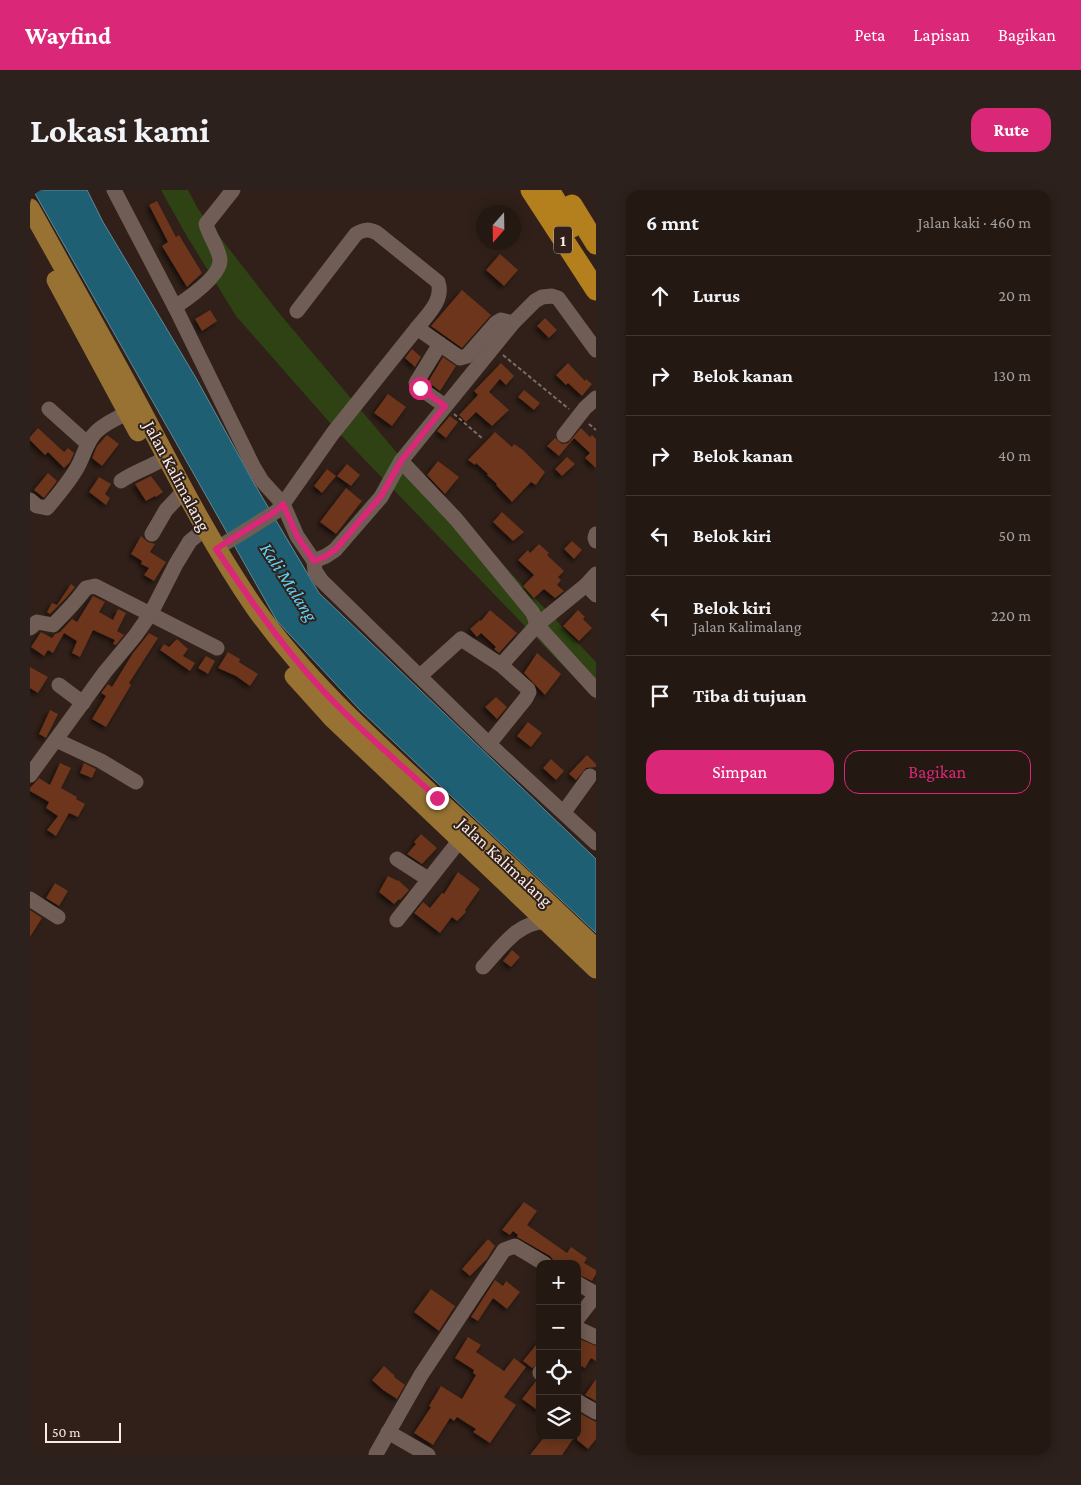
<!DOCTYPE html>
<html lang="id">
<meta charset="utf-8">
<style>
:root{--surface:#241813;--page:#2c211c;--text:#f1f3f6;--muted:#a3a0a0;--line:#413733;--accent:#db2777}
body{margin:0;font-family:"Crimson Pro",serif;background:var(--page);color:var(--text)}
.controls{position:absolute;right:15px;bottom:15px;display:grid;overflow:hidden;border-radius:10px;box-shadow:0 2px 12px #0003}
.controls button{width:45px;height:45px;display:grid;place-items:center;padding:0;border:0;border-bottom:1px solid var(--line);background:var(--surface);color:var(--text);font:25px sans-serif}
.compass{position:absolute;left:446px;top:15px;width:45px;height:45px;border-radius:50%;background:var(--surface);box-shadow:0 2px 12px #0003;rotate:200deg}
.scale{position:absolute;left:15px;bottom:12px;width:76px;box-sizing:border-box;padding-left:5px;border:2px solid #f7ebe7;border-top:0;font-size:14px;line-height:18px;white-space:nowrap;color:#f7ebe7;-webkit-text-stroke:4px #302019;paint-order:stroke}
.stop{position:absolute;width:15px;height:15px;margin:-11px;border:4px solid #db2777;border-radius:50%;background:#fff}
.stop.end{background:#db2777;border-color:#fff;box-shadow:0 1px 5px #0008}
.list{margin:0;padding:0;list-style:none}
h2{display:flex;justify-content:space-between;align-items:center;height:65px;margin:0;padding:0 20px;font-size:21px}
h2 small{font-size:16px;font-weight:400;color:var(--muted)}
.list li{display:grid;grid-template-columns:32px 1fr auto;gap:15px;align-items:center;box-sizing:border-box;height:80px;padding:0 20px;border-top:1px solid var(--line)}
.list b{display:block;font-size:19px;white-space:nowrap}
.list p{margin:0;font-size:16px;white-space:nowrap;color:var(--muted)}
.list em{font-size:16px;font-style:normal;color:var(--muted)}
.actions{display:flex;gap:10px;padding:15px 20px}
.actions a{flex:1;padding:11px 0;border:1px solid var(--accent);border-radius:15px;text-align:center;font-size:18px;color:var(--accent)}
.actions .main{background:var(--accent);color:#fff}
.icon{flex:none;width:28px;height:28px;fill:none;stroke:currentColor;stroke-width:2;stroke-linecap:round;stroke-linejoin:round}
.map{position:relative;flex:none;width:566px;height:1265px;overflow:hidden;border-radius:15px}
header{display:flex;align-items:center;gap:30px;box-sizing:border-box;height:70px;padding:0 25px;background:var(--accent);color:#fff}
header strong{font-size:24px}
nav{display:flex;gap:28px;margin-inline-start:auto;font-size:18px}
.intro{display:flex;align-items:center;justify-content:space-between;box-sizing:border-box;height:120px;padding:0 30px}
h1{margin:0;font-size:35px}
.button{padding:12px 22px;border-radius:15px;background:var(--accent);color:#fff;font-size:18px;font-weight:700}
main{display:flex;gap:30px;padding:0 30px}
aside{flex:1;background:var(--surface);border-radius:15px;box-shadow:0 2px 12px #0003}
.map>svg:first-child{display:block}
.green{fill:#2e4213}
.water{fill:#1f5f73;stroke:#608996}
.building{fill:#6c341a;filter:url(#shadow)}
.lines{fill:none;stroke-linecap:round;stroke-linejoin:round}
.path{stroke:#7b6d67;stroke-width:2;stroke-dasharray:4 2.5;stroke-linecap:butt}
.minor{stroke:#705d55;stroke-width:15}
.major{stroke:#987233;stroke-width:19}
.highway{stroke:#b3801d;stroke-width:21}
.route{stroke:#db2777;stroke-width:6}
.labels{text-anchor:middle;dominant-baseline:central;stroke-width:4;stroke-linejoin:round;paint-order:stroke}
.shield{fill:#302019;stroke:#bbaea9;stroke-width:1}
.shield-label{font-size:16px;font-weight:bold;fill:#f7ebe7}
.street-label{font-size:18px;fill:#f7ebe7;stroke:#302019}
.water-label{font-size:19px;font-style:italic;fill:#5cd4f9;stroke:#302019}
</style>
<header>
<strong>Wayfind</strong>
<nav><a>Peta</a><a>Lapisan</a><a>Bagikan</a></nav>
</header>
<div class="intro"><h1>Lokasi kami</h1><a class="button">Rute</a></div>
<main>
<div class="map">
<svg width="566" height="1265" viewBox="0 0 566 1265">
<defs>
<filter id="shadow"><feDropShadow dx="-2.5" dy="2.5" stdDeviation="2.5" flood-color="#0009"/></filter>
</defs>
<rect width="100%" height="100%" fill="#302019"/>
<polygon class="green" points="131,0 158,0 168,19 249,123 373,270 566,472 566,510 308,242 206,126 155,43"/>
<polygon class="water" points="3,0 57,0 73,32 166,188 225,295 289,403 566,669 566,743 329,519 247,431"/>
<g class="building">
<polygon points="127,11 146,47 149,45 172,83 157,97 132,56 138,52 119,15"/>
<polygon points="470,64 488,80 474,96 456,80"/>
<polygon points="432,100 461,125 432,158 401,136"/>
<polygon points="180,120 187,131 172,141 165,129"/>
<polygon points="515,128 527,140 519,148 507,136"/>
<polygon points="382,159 391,167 385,177 375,168"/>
<polygon points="413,167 426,176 410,201 398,192"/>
<polygon points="471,173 484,186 476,195 470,189 459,202 479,220 462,236 446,222 436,232 429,225 448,205 444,201"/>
<polygon points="538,173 555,191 556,189 562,194 552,206 538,193 536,195 526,185"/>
<polygon points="494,200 510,213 504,220 488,207"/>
<polygon points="358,204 376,217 362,236 344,223"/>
<polygon points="420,226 428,232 416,248 407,241"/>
<polygon points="8,238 34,262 38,258 44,263 40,272 34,278 18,262 15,265 0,250 0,247"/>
<polygon points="551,238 560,247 562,245 566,249 566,278 555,268 560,263 544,248 529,266 517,256 525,248 532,254 538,253"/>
<polygon points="465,242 482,257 484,254 493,260 515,282 506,295 501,292 482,312 466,295 467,294 457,285 458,284 446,273 445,275 438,270"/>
<polygon points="77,245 89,254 72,276 62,268 67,256"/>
<polygon points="537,267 545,274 532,286 525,279"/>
<polygon points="408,271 429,287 415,304 397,285"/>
<polygon points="317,274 330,285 321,296 307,286"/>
<polygon points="297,279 306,286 292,303 284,296"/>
<polygon points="18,283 27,291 14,308 4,300"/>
<polygon points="121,286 133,302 126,307 125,306 116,311 105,294"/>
<polygon points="69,287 81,294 75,304 80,308 76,315 59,302"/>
<polygon points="316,298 332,311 306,344 290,332"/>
<polygon points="472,322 494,342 483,351 463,332"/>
<polygon points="111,346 118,352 125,354 120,362 136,372 124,391 114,385 119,378 111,374 112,371 101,364"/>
<polygon points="542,351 552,360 544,369 534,359"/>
<polygon points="509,354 519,363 517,365 534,381 528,387 531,390 527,395 534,401 525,408 514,399 504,408 493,396 504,385 488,370 498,360 500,363"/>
<polygon points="41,394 45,397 37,407 20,424 17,422 22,413 27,415"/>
<polygon points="63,406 75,412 69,422 83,430 88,419 96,423 87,441 94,445 86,455 83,454 85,450 63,440 50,467 42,463 47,451 34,443 23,463 18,460 14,466 1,457 11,442 22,448 25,444 30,442 42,429 47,432"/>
<polygon points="460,420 487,443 469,463 464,459 466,457 451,443 447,447 440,439 450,430 451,431"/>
<polygon points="548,420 555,427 553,429 562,438 549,451 533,436"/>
<polygon points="119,443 128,448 99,493 101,495 76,537 62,529 76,506 71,503 78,494 82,497 103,463"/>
<polygon points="147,449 158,459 153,466 165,473 160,481 130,460 134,454 139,457"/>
<polygon points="198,462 210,469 209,472 228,484 220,496 206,486 188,478"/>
<polygon points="507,463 531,484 515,505 494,483"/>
<polygon points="176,466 185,471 178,484 168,478"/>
<polygon points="0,477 18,487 8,503 0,498"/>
<polygon points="466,507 477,517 467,529 455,517"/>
<polygon points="20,520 28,524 16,548 9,544"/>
<polygon points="498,532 512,543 501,557 487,546"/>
<polygon points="557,565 566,574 566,577 556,578 546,590 539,584"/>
<polygon points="521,569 534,581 526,590 513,578"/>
<polygon points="30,573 41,578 31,598 47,607 46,609 55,614 48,627 39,623 26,646 17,640 28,626 16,618 19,612 0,601 0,598 9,588 20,595"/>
<polygon points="54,573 66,579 62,588 50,583"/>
<polygon points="391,644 407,658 392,674 377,664 386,654 384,652"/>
<polygon points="428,682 450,699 435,720 436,722 427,731 422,727 410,743 384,723 393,712 400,718 412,703 414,704"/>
<polygon points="358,686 368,691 368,690 379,700 370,710 369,709 364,714 349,702"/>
<polygon points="25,693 38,701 29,716 16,708"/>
<polygon points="0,720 12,728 0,747"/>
<polygon points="482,760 490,767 481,777 473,771"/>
<polygon points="494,1012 507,1021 497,1035 537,1063 541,1057 557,1068 554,1073 566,1080 566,1084 562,1091 547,1084 547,1074 526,1074 520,1066 487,1047 488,1045 483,1041 480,1045 472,1040"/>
<polygon points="458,1049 465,1056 457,1069 440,1086 432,1079"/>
<polygon points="465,1090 473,1096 476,1091 490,1102 477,1119 463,1108 448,1131 441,1127"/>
<polygon points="401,1099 425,1116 409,1141 384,1122"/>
<polygon points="438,1147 451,1155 446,1162 474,1181 484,1168 496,1177 474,1207 486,1215 460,1253 443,1242 446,1239 427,1227 424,1231 420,1228 403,1255 384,1243 401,1217 399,1216 411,1196 432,1209 446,1185 443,1183 444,1180 425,1168"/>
<polygon points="547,1148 566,1156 566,1171 561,1168 555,1178 547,1174"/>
<polygon points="510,1150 510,1173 502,1178 493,1171"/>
<polygon points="354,1176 365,1186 364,1187 375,1195 367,1209 353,1200 342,1190"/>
<polygon points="566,1189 566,1211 555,1205"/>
<polygon points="506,1191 510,1192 510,1222 492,1209"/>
<polygon points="547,1222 566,1232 566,1249 558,1259 547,1250"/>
<polygon points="515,1246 545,1246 532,1265 500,1265"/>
</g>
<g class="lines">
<g class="path">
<polyline points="473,165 539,219"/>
<polyline points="424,224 453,249"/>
<polyline points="559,234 566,240"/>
</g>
<g class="minor">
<polyline points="84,0 145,117 223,276 232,291 253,314 267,346 284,371 285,381 291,390 459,554 566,653"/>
<path d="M145,117C157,109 191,86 190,70C189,58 179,46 176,34L203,0"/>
<path d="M267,121L326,44C334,39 339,39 347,43L408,92C414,110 398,124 387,138L430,168L437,166L466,133L471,130L483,133"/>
<polyline points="410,154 386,193 387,196 415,216"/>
<polyline points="19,219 58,254"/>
<polyline points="534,245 555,218 566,208"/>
<polyline points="371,271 426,329 503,423 507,435 566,500"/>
<path d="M91,291C105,281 122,277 136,267"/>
<path d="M0,310L7,316L17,318C28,305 39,292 47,278C54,266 57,250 67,241C79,230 94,225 108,218"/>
<polyline points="122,344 136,320 154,301"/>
<polyline points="566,344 565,348 566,351"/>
<polyline points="186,359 247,321 253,314 303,243 387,138"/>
<polyline points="284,371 296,366 305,360 351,307 371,271 483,133 505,111 512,107 522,106 528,108 566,160"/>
<polyline points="566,384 556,395 566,405"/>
<path d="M0,438L7,432L23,435C35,423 46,412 56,398L65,396L187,458"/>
<polyline points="471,475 507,435 556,395"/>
<polyline points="390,486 431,449 471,475 498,499 499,502 496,508 459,554"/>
<polyline points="29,495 53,513"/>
<polyline points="26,550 71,571 106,592"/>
<polyline points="0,585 75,482 105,446 121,423 146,374 160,351 175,339"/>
<polyline points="534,622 560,586"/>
<polyline points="367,669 398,689"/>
<polyline points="0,709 28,727"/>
<polyline points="367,730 437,641"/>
<path d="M453,777C470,759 489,730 516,732L520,728"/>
<polyline points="547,1093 566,1104"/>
<polyline points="547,1129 566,1105"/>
<polyline points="547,1138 566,1147"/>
<polyline points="510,1182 510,1183"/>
<polyline points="547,1211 566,1222"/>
<polyline points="358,1242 398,1265"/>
<polyline points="346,1264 391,1185 474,1060 485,1056 515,1074"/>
</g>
<g class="major">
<path d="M0,18C37,84 74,150 110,217C146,285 181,354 225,418C279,494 350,556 418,619C468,664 517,712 566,758"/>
<polyline points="26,90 108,242"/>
<polyline points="264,486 301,527 566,779"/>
</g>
<g class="highway">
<polyline points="501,0 566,100"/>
<polyline points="519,0 542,37"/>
<polyline points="542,15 566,54"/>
</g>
</g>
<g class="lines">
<path class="route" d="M390,198L415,216L371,271L351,306L305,360L296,366L284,371L267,346L253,314L246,321L186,359C217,405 248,451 286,493C323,534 366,570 407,608"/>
</g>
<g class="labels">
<rect class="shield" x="524" y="36.5" width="18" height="27" rx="4"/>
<g class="shield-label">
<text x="533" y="50">1</text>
</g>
<g class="street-label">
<text transform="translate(147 286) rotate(62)">Jalan Kalimalang</text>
<text transform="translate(475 672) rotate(43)">Jalan Kalimalang</text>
</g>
<g class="water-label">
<text transform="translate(259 392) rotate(57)">Kali Malang</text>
</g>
</g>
</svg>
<div class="controls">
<button>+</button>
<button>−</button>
<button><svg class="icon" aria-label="locate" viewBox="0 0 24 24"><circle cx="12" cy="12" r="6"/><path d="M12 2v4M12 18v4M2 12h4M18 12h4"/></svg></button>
<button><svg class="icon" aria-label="layers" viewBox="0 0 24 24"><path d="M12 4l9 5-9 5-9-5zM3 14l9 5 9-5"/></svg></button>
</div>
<svg class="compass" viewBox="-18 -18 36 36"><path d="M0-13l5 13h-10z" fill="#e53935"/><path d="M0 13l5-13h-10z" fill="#a3a0a0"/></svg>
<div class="scale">50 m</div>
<div class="stop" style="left:390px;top:198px"></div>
<div class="stop end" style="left:407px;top:608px"></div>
</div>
<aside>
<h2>6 mnt<small>Jalan kaki · 460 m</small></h2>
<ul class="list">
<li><svg class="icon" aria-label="ahead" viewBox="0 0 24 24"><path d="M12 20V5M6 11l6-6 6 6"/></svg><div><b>Lurus</b></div><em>20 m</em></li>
<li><svg class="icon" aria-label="right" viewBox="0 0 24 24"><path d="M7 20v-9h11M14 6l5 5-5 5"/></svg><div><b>Belok kanan</b></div><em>130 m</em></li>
<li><svg class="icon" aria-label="right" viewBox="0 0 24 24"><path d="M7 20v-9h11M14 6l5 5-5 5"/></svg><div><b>Belok kanan</b></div><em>40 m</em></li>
<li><svg class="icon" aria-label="left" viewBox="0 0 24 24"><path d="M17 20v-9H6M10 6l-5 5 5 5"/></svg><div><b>Belok kiri</b></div><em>50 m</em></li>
<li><svg class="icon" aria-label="left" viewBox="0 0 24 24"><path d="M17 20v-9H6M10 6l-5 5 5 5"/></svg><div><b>Belok kiri</b><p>Jalan Kalimalang</p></div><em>220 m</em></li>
<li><svg class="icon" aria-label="arrive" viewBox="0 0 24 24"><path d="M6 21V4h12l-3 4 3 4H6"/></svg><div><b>Tiba di tujuan</b></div></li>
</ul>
<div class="actions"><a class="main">Simpan</a><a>Bagikan</a></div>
</aside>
</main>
